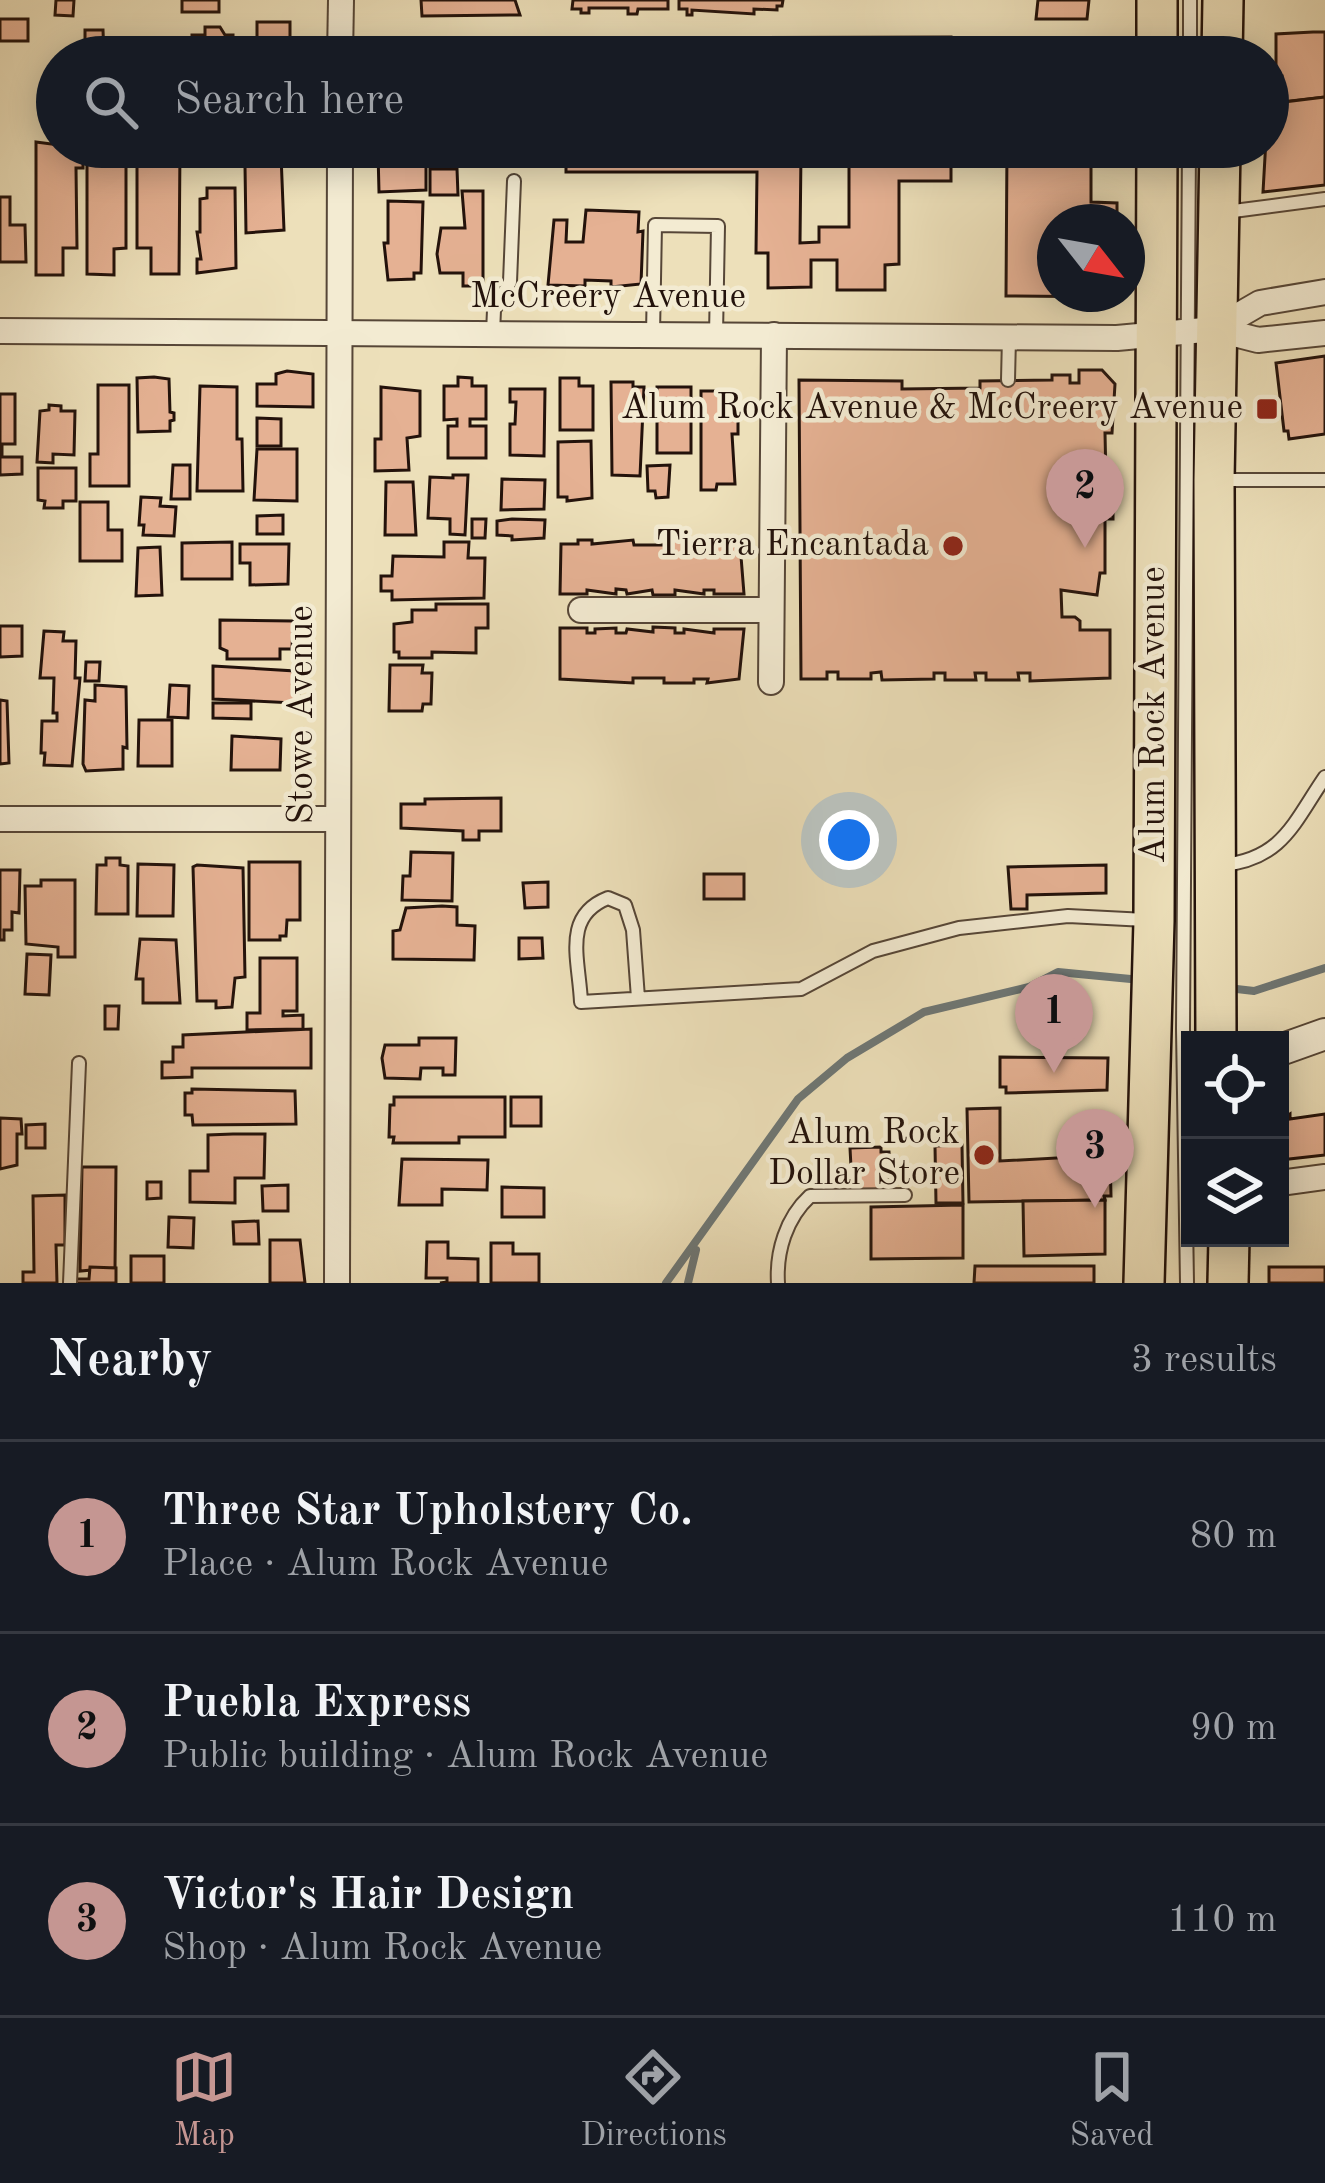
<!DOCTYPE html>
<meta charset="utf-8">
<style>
:root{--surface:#171b24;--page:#20242c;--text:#f1f3f6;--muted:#9ea1a6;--line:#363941;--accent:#c59692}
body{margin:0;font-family:"Old Standard TT",serif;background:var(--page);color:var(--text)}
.controls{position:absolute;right:36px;bottom:36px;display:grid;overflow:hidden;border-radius:0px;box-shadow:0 6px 30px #0003}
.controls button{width:108px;height:108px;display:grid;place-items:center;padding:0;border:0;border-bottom:3px solid var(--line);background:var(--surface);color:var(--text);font:60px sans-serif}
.compass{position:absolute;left:1037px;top:204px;width:108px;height:108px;border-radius:50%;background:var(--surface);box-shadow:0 6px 30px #0003;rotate:121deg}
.you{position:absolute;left:849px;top:840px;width:42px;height:42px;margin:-30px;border:9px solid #fff;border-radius:50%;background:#1a73e8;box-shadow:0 0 0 18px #1a73e833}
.badge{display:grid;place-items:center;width:78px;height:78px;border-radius:50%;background:var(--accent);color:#111;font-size:39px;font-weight:700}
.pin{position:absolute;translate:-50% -99px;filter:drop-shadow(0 3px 6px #0008)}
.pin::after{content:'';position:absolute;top:63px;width:42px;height:36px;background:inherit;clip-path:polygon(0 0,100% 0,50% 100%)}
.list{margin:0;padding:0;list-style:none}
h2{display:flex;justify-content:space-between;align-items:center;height:156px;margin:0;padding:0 48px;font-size:51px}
h2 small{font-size:39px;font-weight:400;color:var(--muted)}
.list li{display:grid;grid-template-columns:78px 1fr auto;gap:36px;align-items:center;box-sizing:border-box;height:192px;padding:0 48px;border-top:3px solid var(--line)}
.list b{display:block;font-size:45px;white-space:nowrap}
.list p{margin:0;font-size:39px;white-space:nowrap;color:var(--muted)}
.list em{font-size:39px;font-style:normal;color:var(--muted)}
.icon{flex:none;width:66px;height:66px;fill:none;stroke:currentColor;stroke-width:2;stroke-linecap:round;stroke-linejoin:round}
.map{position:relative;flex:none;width:1325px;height:1283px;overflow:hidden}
.search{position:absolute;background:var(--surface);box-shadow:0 6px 30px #0003;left:36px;right:36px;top:36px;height:132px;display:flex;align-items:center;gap:30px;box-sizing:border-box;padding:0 42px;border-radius:66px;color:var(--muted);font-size:45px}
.sheet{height:732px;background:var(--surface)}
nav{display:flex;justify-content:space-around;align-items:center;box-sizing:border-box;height:168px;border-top:3px solid var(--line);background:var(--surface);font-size:33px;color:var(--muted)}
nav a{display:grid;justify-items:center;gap:6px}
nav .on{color:var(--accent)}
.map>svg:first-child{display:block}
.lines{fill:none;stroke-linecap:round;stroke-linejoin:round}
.stream{stroke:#6e7775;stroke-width:8}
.building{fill:#e5b193;stroke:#23120b;stroke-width:3}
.service-casing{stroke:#564637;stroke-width:16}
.minor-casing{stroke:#564637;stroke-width:28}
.tertiary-casing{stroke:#564637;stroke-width:34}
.primary-casing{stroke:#23120b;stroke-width:44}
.service{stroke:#f3ebd2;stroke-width:12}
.minor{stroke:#f3ebd2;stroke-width:24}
.tertiary{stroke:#f3ebd2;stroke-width:30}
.primary{stroke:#ede0ba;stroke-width:39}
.poi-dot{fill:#8f2418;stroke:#f3ebd2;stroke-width:4.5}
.labels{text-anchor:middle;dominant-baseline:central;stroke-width:9;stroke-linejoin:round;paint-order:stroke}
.street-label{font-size:36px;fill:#23120b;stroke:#f3ebd2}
.poi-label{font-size:36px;fill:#23120b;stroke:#f3ebd2;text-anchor:end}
</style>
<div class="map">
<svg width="1325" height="1283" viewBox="0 0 1325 1283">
<rect width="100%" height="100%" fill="#ede0ba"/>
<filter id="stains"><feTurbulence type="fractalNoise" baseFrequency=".00167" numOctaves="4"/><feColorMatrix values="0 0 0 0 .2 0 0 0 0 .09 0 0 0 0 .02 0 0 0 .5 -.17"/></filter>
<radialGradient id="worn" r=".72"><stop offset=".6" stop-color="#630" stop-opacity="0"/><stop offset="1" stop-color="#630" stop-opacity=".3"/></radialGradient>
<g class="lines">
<g class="stream">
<polyline points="1228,988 1254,991 1325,968"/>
<polyline points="666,1283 798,1099 847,1058 924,1012 1029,987 1058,972 1141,980"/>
<polyline points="688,1283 696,1250"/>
</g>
</g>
<g class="building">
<polygon points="56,0 74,0 73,16 55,15"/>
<rect x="182" y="0" width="37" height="12"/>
<polygon points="421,0 515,0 520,15 422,16"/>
<polygon points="573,0 668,0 668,9 638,9 637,14 628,14 628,8 589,8 589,13 581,13 581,9 572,9"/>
<polygon points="679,0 783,0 782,6 777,6 777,10 754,9 754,14 692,10 692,15 687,15 687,9 679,9"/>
<polygon points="1038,0 1089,0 1087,19 1036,19"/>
<rect x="0" y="19" width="28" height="22"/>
<polygon points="257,22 290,22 290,45 297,45 296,57 243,57 243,45 257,45"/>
<polygon points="205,27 220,27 225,35 233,35 233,57 192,57 192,35 205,35"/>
<polygon points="85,30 103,30 104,57 85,57"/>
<polygon points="1313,32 1325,32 1325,97 1282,102 1282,76 1276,76 1276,34"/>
<polygon points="951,37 951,57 566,57 566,38"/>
<polygon points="1035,44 1107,44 1107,57 1034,57"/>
<polygon points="1325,97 1325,185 1263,192 1268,104"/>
<polygon points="36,142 75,147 77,159 83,159 83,168 76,168 77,248 63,248 63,275 36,275"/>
<polygon points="137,147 180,147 179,274 151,274 151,248 137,248"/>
<polygon points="502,147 544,147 544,165 502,164"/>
<polygon points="566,147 756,147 756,152 801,152 800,243 819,242 819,227 849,227 849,156 886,156 886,147 951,147 951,181 899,181 899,264 885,265 885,290 837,290 837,260 811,260 811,287 768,288 768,253 756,253 757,172 566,172"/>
<polygon points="1007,147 1091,147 1091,202 1117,203 1117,222 1055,222 1055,294 1116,297 1006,296"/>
<polygon points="378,152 426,154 426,190 379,192"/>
<polygon points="259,155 281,155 284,230 246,233 245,166 259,165"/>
<polygon points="87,160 126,160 126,248 114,249 114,275 87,274"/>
<polygon points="430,169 457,169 458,195 430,195"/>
<polygon points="207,188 235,188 236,268 197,273 197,259 201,259 197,232 200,232 200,199 207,198"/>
<polygon points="462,191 483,191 483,286 463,286 463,273 440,273 437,254 441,228 465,228"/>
<polygon points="0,197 10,197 10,225 25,225 26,262 0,262"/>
<polygon points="388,201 423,202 421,273 414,273 414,279 388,280 384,243 388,243"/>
<polygon points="586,210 639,212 638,232 643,231 641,284 611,287 611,281 585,280 585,286 548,285 554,220 567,220 566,242 583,242"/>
<polygon points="1325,356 1325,434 1289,439 1288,431 1284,431 1276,363"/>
<polygon points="1079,370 1102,370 1115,384 1112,433 1105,433 1106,480 1113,480 1113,519 1105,519 1105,573 1100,573 1097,595 1061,590 1062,617 1075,617 1080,621 1080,630 1110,630 1110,678 1030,681 1030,673 1018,673 1019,680 986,680 986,673 975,673 976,680 945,680 945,673 934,673 934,679 882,680 881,672 871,673 871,679 838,679 838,672 827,672 827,679 801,679 799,380 902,381 902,389 980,388 980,381 1052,380 1052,375 1070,375 1070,383 1079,383"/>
<polygon points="287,371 313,374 313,407 257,406 257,384 276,384 276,374"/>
<polygon points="154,377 169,379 170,412 174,413 174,420 170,421 170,431 138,432 137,378"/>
<polygon points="458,377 472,378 472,386 486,386 486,419 470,419 470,426 486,426 486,458 448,458 448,426 457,426 457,419 444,420 444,386 458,386"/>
<polygon points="560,378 579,378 579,386 593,386 593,430 560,430"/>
<polygon points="611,382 633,382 633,387 644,387 640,476 612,475"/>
<polygon points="98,385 129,385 129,486 90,486 90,454 98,454"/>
<polygon points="200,386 237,387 237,439 242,439 243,491 197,491"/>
<polygon points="381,387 420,391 420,436 407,438 409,470 375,471 375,439 381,439"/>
<rect x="657" y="387" width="34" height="66"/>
<polygon points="510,389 545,389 544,456 510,455 510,424 515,424 516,402 510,402"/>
<polygon points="701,391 728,391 728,411 738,411 738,434 732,434 735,484 717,484 716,490 701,490"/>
<polygon points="0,394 15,394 15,444 2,444 2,457 22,457 22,474 0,475"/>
<polygon points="49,405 61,406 61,411 75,411 74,455 53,454 53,463 37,462 40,411 49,410"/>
<polygon points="257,418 281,419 281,446 257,446"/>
<polygon points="591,441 592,498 567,501 567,497 558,497 558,442"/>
<polygon points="257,449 297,449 297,501 254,500"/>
<polygon points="173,465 190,465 190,499 171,499"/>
<polygon points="670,465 668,497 656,498 655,491 648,491 647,466"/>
<polygon points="38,468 76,468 76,501 63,501 63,508 44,508 45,501 38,500"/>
<polygon points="453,475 468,475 465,535 450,534 450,519 428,518 430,477 453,478"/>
<polygon points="502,479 545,480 544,509 501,510"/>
<polygon points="386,482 413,482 416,535 385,535"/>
<polygon points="141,497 161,498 160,506 176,507 174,536 143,535 144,525 139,525"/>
<polygon points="80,502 108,502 108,530 122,530 122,561 80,561"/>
<polygon points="283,515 283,534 257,534 257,516"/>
<polygon points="472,519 486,519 485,538 472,538"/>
<polygon points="512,519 545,520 544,538 512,540 512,536 497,535 497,521"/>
<polygon points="578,540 592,540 592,544 633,540 634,545 664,545 665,540 695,540 695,544 708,544 709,540 723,540 723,544 740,544 744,594 714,594 714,590 704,590 704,594 675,590 675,595 653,595 652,590 627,594 626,590 616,589 616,594 587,590 587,594 560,594 561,544 578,544"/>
<polygon points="232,542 232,579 182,579 182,543"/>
<polygon points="444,542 469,542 468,558 485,558 484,598 392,600 392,591 381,591 381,576 392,576 393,556 444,557"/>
<polygon points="240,544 289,544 288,584 250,585 250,563 240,563"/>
<polygon points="160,547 162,595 136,596 138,548"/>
<polygon points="436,604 488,604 488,628 476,628 476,653 432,652 432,658 399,658 399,652 394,652 394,624 412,622 412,610 436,610"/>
<polygon points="220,620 293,621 292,649 280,649 280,659 227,659 227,651 220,648"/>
<polygon points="0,626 22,626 22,656 0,657"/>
<polygon points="653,627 675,628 675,633 684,633 684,629 714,633 714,629 744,629 739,679 707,683 708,679 694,679 694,683 664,683 664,678 633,678 633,683 560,679 560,628 587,628 587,633 595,633 595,629 616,628 616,633 626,633 627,629 653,632"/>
<polygon points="44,631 64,632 63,641 76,641 75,678 80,678 72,766 44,765 45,753 41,753 42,721 57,721 57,713 53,713 54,678 40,678"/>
<polygon points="86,662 100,662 99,681 85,681"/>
<polygon points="390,665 423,665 422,673 432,673 431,704 423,704 422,711 389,711"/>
<polygon points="213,666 295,671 299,693 295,693 294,703 213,699"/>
<polygon points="95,685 126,687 127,748 123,747 123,769 86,771 83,764 85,700 95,701"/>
<polygon points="170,685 189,686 188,718 168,717"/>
<polygon points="0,700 7,701 9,763 0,764"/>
<polygon points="213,703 251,703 251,719 213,718"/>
<polygon points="139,720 172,720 172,766 138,766"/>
<polygon points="232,736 281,739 280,770 231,770"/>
<polygon points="501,798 501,831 479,831 479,840 463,840 463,831 401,828 401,804 425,804 425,799"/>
<polygon points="411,852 453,853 452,901 402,900 403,876 410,876"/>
<polygon points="106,858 120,858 120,865 128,866 128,914 96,914 97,865 106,865"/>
<polygon points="249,862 300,862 300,920 287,920 286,936 280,936 280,940 249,940"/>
<polygon points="138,864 174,865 173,916 137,916"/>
<polygon points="197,865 243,868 245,977 235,978 232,1007 216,1008 216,1001 197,1001 193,867"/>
<polygon points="1106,865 1106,893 1027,895 1027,909 1011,909 1008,867"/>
<polygon points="0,870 20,870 19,913 12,912 12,930 4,930 4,940 0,940"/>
<rect x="704" y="874" width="40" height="25"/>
<polygon points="41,880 75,880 75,957 58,957 58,947 26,944 25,886 41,886"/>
<polygon points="548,882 548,907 525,908 523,883"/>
<polygon points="442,906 457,907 457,925 475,926 474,960 393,959 393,931 400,930 406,908"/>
<polygon points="519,938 542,938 543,958 519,959"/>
<polygon points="140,939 176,940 180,1003 143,1003 143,979 136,979"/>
<polygon points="27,954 51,955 49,995 25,994"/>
<polygon points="260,958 297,958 297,1011 283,1011 283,1016 303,1015 303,1029 247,1030 247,1013 260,1013"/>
<polygon points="105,1006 119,1006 118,1029 105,1029"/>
<polygon points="311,1029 311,1068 192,1068 192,1077 162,1078 162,1062 173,1062 173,1047 183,1047 183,1035"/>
<polygon points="419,1038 456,1038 455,1075 443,1075 443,1068 421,1068 420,1079 385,1078 382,1058 385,1045 419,1045"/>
<polygon points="1000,1057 1108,1058 1107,1090 1006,1093 1006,1087 1000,1087"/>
<polygon points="192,1089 295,1091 296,1124 193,1125 192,1115 185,1115 185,1093 192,1093"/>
<polygon points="394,1097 505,1097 505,1137 459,1137 459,1143 393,1143 394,1137 389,1137 390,1105 394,1105"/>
<rect x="511" y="1097" width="30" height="29"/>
<polygon points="1000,1108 1000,1161 1110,1155 1111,1196 1104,1196 1105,1200 969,1202 967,1109"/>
<polygon points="1290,1114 1290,1119 1325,1114 1325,1155 1280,1160 1280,1120"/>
<polygon points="0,1118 21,1119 22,1134 17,1134 17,1165 0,1169"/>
<polygon points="45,1124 45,1148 26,1148 26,1125"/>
<polygon points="233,1134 265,1134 264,1178 235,1178 235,1203 190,1202 190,1171 208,1171 208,1135"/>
<polygon points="962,1145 963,1203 936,1203 935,1146"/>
<polygon points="881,1147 881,1152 889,1152 890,1166 881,1166 882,1180 888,1180 889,1189 851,1192 847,1167 851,1167 850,1148"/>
<polygon points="402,1159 488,1160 487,1190 442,1189 442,1205 399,1205"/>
<polygon points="82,1167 116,1167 115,1268 80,1271"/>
<polygon points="147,1182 161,1182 161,1198 147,1199"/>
<polygon points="288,1185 288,1211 263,1211 262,1186"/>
<polygon points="502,1187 544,1188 544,1217 502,1217"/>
<polygon points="65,1195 65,1245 56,1245 57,1283 23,1283 23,1272 34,1272 33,1196"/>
<polygon points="1105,1200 1105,1254 1024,1256 1023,1201"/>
<polygon points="963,1205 963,1258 871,1259 871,1207"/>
<polygon points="169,1217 194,1218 193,1248 168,1247"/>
<polygon points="258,1221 259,1244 234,1244 233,1222"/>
<polygon points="270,1240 300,1240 305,1283 270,1283"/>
<polygon points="427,1242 448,1242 448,1258 478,1259 478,1283 440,1283 447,1282 447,1278 426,1278"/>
<polygon points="491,1243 513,1243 513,1254 539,1254 539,1283 491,1283"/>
<rect x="131" y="1256" width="33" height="27"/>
<polygon points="975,1266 1094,1266 1094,1283 974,1283"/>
<polygon points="90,1267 116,1268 116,1283 73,1283 73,1279 89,1279"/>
<rect x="1269" y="1267" width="56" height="16"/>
</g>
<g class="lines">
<g class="service-casing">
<g id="service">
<polyline points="1190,57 1190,0"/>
<polyline points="1226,212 1325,199"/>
<polyline points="493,333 494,310 510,282 514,181"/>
<polyline points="653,334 655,225 718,226 716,335"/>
<polyline points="1008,380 1009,337"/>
<polyline points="1221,480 1325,480"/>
<path d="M1222,865C1283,859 1294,822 1325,777"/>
<path d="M638,998L633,930L625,905L608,898C562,916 579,959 581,1002L801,989L873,951L959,928L1068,916L1146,920"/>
<polyline points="70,1283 79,1063"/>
<path d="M778,1283C776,1252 786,1218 810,1196L905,1195"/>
<polyline points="1187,1283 1183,1029 1189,147"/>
</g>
</g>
<g class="minor-casing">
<g id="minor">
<polyline points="340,57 341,0"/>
<polyline points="1215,329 1260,303 1325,292"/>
<polyline points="0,331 1117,338 1215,329 1258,340 1325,333"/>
<polyline points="581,610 771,610"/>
<polyline points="771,682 774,335"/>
<polyline points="0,819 338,819"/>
<polyline points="1280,1183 1325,1177"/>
<polyline points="337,1283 340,147"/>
</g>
</g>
<g class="tertiary-casing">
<polyline id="tertiary" points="1280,1050 1325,1034"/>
</g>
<g class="primary-casing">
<g id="primary">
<polyline points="1157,57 1157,0"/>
<polyline points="1222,57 1223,0"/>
<polyline points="1216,1040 1214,480 1220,147"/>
<polyline points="1144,1283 1154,921 1157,147"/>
<polyline points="1228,1283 1229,1238"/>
</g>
</g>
<use href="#service" class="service"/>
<use href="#minor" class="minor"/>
<use href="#tertiary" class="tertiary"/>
<use href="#primary" class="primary"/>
</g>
<g class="poi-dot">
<rect x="1255" y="397" width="24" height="24" rx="6"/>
<circle cx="953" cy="546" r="12"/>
<circle cx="984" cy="1155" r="12"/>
</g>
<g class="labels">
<g class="street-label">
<text x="608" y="298">McCreery Avenue</text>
<text transform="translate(303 715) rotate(-90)">Stowe Avenue</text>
<text transform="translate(1155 715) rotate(-90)">Alum Rock Avenue</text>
</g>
<g class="poi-label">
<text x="1243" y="409">Alum Rock Avenue &amp; McCreery Avenue</text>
<text x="929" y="546">Tierra Encantada</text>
<text x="960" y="1134">Alum Rock<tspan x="960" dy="41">Dollar Store</tspan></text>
</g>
</g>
<rect width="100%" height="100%" filter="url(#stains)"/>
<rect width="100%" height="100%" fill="url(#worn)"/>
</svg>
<div class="controls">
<button><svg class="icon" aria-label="locate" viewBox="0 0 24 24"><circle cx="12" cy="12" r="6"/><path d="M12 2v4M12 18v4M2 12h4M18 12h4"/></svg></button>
<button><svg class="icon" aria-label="layers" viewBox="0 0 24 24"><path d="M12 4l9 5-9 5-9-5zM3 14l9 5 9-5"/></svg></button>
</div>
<svg class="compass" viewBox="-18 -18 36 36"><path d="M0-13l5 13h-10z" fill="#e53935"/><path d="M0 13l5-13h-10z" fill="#9ea1a6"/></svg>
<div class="you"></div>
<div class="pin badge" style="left:1054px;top:1073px">1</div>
<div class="pin badge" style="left:1085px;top:548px">2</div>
<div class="pin badge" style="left:1095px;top:1208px">3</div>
<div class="search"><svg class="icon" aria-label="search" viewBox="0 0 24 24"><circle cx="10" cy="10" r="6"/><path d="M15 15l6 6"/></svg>Search here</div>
</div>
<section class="sheet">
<h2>Nearby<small>3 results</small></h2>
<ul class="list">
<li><span class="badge">1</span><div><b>Three Star Upholstery Co.</b><p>Place · Alum Rock Avenue</p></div><em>80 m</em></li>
<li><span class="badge">2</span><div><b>Puebla Express</b><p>Public building · Alum Rock Avenue</p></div><em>90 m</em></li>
<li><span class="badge">3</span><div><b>Victor's Hair Design</b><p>Shop · Alum Rock Avenue</p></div><em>110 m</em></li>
</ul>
</section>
<nav>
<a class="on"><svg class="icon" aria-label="map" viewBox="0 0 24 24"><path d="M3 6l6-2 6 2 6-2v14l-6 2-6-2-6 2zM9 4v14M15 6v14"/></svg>Map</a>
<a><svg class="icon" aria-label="directions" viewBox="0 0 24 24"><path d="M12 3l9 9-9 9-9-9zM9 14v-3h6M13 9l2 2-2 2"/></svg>Directions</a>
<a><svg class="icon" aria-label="saved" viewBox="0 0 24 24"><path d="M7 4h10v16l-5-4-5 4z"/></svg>Saved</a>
</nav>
